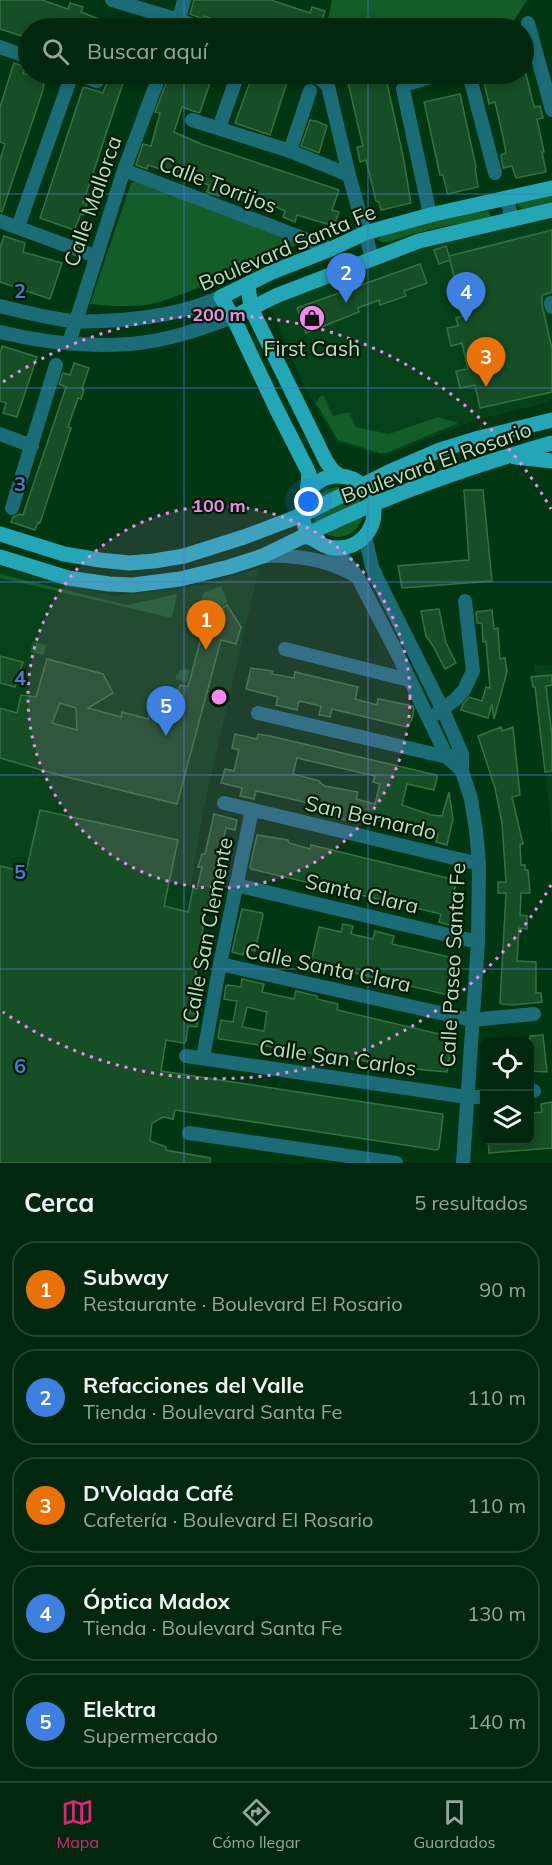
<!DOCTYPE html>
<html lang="es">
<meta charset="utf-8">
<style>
:root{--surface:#01280e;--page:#0b3017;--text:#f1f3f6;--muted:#96a69e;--line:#23442e;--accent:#db2777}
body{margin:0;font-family:Mulish,sans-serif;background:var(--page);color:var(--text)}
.controls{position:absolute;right:18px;bottom:18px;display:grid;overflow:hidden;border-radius:12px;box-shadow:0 3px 9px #0003}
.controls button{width:54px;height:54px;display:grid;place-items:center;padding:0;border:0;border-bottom:2px solid var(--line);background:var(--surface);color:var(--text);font:30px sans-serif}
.you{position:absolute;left:309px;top:502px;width:21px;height:21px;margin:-15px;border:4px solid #fff;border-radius:50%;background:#1a73e8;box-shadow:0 0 0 9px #1a73e833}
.badge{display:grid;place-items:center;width:39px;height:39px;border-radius:50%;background:var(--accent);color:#fff;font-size:20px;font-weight:700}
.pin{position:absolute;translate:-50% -50px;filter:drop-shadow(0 2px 3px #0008)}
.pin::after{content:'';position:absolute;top:32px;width:21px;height:18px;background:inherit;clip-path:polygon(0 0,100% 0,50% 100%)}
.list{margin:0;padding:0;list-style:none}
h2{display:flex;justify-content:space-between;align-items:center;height:78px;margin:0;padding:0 24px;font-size:26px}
h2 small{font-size:20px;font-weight:400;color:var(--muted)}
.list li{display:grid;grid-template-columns:39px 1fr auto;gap:18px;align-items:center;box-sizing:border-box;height:96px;margin:0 12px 12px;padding:0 12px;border:2px solid var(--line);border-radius:24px}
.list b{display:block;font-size:22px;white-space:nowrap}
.list p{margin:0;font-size:20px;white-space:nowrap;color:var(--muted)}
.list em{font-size:20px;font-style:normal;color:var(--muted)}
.icon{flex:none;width:33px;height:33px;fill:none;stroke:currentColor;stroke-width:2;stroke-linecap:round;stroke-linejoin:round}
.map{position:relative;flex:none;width:552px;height:1163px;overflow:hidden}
.search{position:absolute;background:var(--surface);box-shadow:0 3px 9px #0003;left:18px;right:18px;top:18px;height:66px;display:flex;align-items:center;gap:15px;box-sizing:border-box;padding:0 21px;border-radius:33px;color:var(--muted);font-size:22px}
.sheet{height:618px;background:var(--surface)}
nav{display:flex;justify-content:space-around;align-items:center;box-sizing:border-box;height:84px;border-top:2px solid var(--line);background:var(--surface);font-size:16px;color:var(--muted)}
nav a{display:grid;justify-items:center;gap:3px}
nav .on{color:var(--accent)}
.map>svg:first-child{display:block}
.built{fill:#064219}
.green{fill:#135d29}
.building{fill:#164e25;stroke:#347341;stroke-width:1.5;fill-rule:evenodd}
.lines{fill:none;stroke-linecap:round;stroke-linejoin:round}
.minor{stroke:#1b6c77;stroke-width:14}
.major{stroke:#24a6b7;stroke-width:15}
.grid{fill:none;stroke:#4d79d1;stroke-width:1.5;stroke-opacity:0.55}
.ring{fill:none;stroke:#f489f0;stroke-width:3;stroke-dasharray:3 6}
.labels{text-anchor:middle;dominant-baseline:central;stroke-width:4.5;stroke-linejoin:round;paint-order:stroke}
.street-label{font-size:21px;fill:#bdddc1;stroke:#011a06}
.poi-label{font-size:21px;fill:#bdddc1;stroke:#011a06}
.grid-label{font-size:20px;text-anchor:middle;font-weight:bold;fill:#4d79d1;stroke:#011a06;stroke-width:4.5;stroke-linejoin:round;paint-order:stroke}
.centre{fill:#f489f0;stroke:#011a06;stroke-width:3}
.ring-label{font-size:18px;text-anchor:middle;font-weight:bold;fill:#f489f0;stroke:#011a06;stroke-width:4.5;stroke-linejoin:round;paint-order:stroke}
</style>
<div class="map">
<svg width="552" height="1163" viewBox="0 0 552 1163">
<rect width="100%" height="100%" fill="#013612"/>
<g class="built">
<polygon points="552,216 552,401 473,421 385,456 338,443 335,440 304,386 271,308 274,304 413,249"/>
<polygon points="0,568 114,596 211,584 259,568 203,811 146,1163 0,1163"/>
<polygon points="534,665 552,666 552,835"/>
</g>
<g class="green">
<polygon points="332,0 527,0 509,28 326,28"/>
<path d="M134,181L307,241C264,256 225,279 182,294C171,298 159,303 146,305C128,307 109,306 90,304L131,183Z"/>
<polygon points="552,194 552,203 523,209 518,206 518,203"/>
<path d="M488,211L491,216L490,219C460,223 430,228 401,238C393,240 385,245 378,240L381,235L463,213Z"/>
<polygon points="323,395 333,416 349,412 356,427 389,434 438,417 458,423 386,453 380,453 338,440 316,403 320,397"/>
<circle cx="338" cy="512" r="25"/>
<polygon points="0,574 127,605 177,594 172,618 0,578"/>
<polygon points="221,586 228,602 205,617 200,634 195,634 203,593"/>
<polygon points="33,641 46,645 44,655 30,652"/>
<polygon points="185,669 190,670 187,682 175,679 180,670"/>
</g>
<g class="building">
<polygon points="0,0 42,0 68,9 70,3 83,7 81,12 122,28 28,28 28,38 0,29"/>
<polygon points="194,0 271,0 310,13 312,7 325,11 319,28 241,28 204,16 203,19 190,14"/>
<polygon points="14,63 25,67 23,74 46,74 42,93 2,212 0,211 0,160 5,144 0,142 0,107"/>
<polygon points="110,74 126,74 83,203 87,204 83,215 81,214 74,230 40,218 83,88 84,87 103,93"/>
<polygon points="175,74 213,74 200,112 199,113 182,107 174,132 201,144 339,190 332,210 339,212 334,226 297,215 295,222 283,217 285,211 276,207 277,206 258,199 257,201 245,198 244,201 220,192 219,196 207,192 209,185 148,165 147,169 136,165 143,144 151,146 160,113 155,112 169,76 174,78"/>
<polygon points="253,74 276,74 288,79 270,135 235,123"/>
<polygon points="385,74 403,156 411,203 381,210 379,202 376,201 366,160 360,162 357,147 363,146 348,83"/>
<polygon points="482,74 526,74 534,107 540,106 543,118 537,119 544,152 542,152 546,172 516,178 512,166 503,168 501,155 506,153 503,137 495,102 489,104"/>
<polygon points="460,94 476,167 475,168 478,186 478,187 448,194 447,192 443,175 440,175 424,102"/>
<polygon points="310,120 316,121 327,126 319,153 301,146"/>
<polygon points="552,230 552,292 542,295 542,305 552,349 552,392 480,408 475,385 460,388 456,371 468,369 462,343 451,346 447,328 458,326 456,318 463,316 450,260 439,264 434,250 446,246 450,259 449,256"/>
<polygon points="4,236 25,243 23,252 62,263 50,299 0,282 0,248"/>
<polygon points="420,264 427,283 404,291 406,296 380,305 379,300 358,308 359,312 306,333 297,308"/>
<polygon points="2,346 37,357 17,417 3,413 6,403 0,401 0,353"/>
<polygon points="74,363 89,368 82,389 84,390 81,399 78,398 68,427 71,428 40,523 38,522 35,530 11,522 13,517 19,514 23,515 66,387 59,384 63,373 70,375"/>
<polygon points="464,490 483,490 492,581 402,588 398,566 469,560"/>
<path d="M227,605L241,627L236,644L221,640L177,804L59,775L0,758V708L17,713L21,695L36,697L47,659L103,674L113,693L88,708L121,717L122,712L148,719L154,695L175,701L180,685L188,687L206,619ZM60,703L76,708L77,730L52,723Z"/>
<polygon points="439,609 446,643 456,663 445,669 433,646 426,636 421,611"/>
<polygon points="492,610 494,629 498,628 500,659 505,658 507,672 494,719 492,704 488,718 461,710 463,704 469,697 482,701 486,687 490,688 486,641 483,642 482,623 477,623 476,612"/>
<polygon points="0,656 23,662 15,687 0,683"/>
<polygon points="251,668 273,671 272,674 294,678 295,672 358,687 355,699 377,705 378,699 413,706 414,709 412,719 407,727 332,709 330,717 319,715 321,706 299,701 297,710 276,705 278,697 246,689"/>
<polygon points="552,675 552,685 546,686 552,737 552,771 545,772 535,687 533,687 531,677"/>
<polygon points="501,727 502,731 513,727 520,795 512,797 523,844 520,844 521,865 525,865 525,870 528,870 530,893 521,893 520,915 527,916 527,929 519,928 517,961 536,962 536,993 541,993 542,1002 512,1005 502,1004 500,1003 506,893 498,893 498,882 506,882 502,823 495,788 478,736"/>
<path d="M235,734L257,739L258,734L270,736L436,775L437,777L434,790L407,784L402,805L431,815L442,816L449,792L453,819L447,845L436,842L438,834L353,814L351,821L340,819L342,811L300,801L256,791L254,799L240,796L242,788L221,783L225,769L234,771L239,750L232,748ZM297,758L375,776L373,782L380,784L375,804L356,799L358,792L325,786L320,783V781L293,774Z"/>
<polygon points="40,810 178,840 164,906 188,912 193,888 197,889 202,867 198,867 202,854 205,854 214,814 237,820 235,830 226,828 216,871 224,873 222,883 213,881 203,927 190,1013 199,1014 197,1027 188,1026 186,1041 184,1043 166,1040 161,1071 442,1114 443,1116 439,1148 437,1150 175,1110 173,1119 163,1117 152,1123 150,1141 166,1147 166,1150 210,1158 210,1163 0,1163 0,866 26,872"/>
<polygon points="257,835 288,840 289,843 310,849 311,845 455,880 456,882 452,901 458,903 453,926 439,922 441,914 251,869 250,867"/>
<polygon points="242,909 262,913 263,915 255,951 245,948 243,955 232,952"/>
<polygon points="343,924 353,926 351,934 373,939 375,931 394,936 392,944 449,957 453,960 449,980 454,981 451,994 449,993 448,995 321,965 320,973 309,971 319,927 341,932"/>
<path d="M242,979L264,984L262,992L294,999L296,991L317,996V999L338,1004L337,1010L448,1036L445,1054H450L447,1072L424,1070L220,1039L218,1038L221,1020L233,1022L237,1001L224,999L226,986L228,985L241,987ZM247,1007L267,1012L264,1031L242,1027Z"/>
<polygon points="543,1035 547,1072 530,1071 530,1036"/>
<polygon points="552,1102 552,1148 489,1153 488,1140 530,1140 530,1113 542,1112 541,1104"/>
</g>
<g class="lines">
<g class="minor">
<polyline points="112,0 179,20 201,28"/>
<polyline points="528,23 552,110"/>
<polyline points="177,27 184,0"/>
<polyline points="0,47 28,57"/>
<polyline points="76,74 97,81"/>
<polyline points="311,74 322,80 328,86 349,175 372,258"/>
<polyline points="469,74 495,173"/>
<polyline points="192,120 290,151 349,175"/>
<polyline points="219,128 238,74"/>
<polyline points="290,151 310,91"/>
<polyline points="124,170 331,249"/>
<polyline points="507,199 512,220"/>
<polyline points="430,215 403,89 407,84 441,74"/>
<polyline points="0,221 95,256"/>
<polyline points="18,227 72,74"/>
<polyline points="551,303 552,307"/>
<path d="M0,306C24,312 48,318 72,321C81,322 91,321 100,321C141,320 182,314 221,297"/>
<path d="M0,332C41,342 87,347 129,344C162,342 202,329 233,317"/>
<polyline points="69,343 124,170 160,74"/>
<polyline points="0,434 32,446"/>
<polyline points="12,508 56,365"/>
<polyline points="365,536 372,567 378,580 443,710 462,754 462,771 471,799 476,830 479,864 478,942 463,1163"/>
<polyline points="324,545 344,559 358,578 397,653 447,757 462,771"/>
<path d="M265,556C295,555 328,560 354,575"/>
<polyline points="285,649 409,680"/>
<polyline points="258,713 447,757 452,756"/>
<polyline points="436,714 456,699 464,690 473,671 465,601"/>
<polyline points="224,803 479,864"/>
<polyline points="236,885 478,942"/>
<polyline points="220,964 472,1020 534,1014"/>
<polyline points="186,1056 467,1097 484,1097"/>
<polyline points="203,1058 220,964 252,810"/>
<polyline points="530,1091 534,1091"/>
<polyline points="189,1133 396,1163"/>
</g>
<g class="major">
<polyline points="248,285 251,308 326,461 333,471 339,475"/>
<polyline points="233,317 278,295 419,241 552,210"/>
<polyline points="515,457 552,461"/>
<circle cx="338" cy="512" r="36"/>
<polyline points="307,493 309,474 307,469 276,408 233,317 221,297 272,272 331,249 365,233 430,215 552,188"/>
<polyline points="0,534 64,554 100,560 129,563 154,561 184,556 244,537 302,515 389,472 440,450 479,438 552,420"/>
<path d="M302,537C381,497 467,467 552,443"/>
<polyline points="0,557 68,578 109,584 133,585 180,579 229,567 263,556 302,537 309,537 317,541"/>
</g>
</g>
<path class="grid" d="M184,0V28M368,0V28M184,74V1163M368,74V1163M0,194H552M0,388H552M0,582H552M0,775H552M0,969H552"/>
<circle cx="219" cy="697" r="191" fill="#f489f0" fill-opacity=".12"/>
<g class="ring">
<circle cx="219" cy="697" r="191"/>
<path d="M551 885A382 382 0 0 1 3 1012M3 382A382 382 0 0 1 551 509"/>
</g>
<defs>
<g id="shop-disc" transform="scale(1.35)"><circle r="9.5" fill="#f489f0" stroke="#011a06"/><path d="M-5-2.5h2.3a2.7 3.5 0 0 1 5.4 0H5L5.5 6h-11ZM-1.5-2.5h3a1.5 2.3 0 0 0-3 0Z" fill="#111"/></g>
</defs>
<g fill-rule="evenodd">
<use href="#shop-disc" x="312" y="318"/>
</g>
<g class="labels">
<g class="street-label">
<text transform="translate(218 184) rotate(21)">Calle Torrijos</text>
<text transform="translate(92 201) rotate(-71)">Calle Mallorca</text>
<text transform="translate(287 247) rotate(-23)">Boulevard Santa Fe</text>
<text transform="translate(436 462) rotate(-20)">Boulevard El Rosario</text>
<text transform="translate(371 817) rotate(13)">San Bernardo</text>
<text transform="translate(362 893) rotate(13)">Santa Clara</text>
<text transform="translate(207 930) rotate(-79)">Calle San Clemente</text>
<text transform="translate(452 965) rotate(-87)">Calle Paseo Santa Fe</text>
<text transform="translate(328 967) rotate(12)">Calle Santa Clara</text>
<text transform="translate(338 1057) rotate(8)">Calle San Carlos</text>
</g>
<g class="poi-label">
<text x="312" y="348">First Cash</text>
</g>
</g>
<g class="grid-label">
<text x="20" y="298">2</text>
<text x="20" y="491">3</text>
<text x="20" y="685">4</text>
<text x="20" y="879">5</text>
<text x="20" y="1073">6</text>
</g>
<circle cx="219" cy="697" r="9" class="centre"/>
<g class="ring-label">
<text x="219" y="321">200 m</text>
<text x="219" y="512">100 m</text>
</g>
</svg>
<div class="controls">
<button><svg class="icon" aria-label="locate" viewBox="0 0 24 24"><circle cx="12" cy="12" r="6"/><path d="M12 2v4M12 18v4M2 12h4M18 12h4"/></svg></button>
<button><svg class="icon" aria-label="layers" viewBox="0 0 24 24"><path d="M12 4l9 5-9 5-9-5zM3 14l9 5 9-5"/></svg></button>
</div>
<div class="you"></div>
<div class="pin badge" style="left:206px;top:650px;background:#e8710a">1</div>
<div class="pin badge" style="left:346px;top:303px;background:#3f7fe0">2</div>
<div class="pin badge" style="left:486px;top:387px;background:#e8710a">3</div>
<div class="pin badge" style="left:466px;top:322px;background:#3f7fe0">4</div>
<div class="pin badge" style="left:166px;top:736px;background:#3f7fe0">5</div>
<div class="search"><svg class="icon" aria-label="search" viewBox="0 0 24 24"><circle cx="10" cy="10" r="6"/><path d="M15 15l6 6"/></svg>Buscar aquí</div>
</div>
<section class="sheet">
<h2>Cerca<small>5 resultados</small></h2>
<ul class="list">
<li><span class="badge" style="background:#e8710a">1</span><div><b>Subway</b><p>Restaurante · Boulevard El Rosario</p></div><em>90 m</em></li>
<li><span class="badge" style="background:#3f7fe0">2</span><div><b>Refacciones del Valle</b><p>Tienda · Boulevard Santa Fe</p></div><em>110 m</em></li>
<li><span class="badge" style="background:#e8710a">3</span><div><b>D'Volada Café</b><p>Cafetería · Boulevard El Rosario</p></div><em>110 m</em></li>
<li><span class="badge" style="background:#3f7fe0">4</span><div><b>Óptica Madox</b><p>Tienda · Boulevard Santa Fe</p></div><em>130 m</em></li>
<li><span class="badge" style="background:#3f7fe0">5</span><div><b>Elektra</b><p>Supermercado</p></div><em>140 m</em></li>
</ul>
</section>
<nav>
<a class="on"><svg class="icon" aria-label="map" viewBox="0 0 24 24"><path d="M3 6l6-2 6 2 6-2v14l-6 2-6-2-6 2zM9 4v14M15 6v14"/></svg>Mapa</a>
<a><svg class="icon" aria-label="directions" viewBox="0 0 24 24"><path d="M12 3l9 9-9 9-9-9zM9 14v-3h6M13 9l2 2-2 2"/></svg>Cómo llegar</a>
<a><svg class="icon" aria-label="saved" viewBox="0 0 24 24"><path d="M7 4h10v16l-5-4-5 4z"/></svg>Guardados</a>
</nav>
